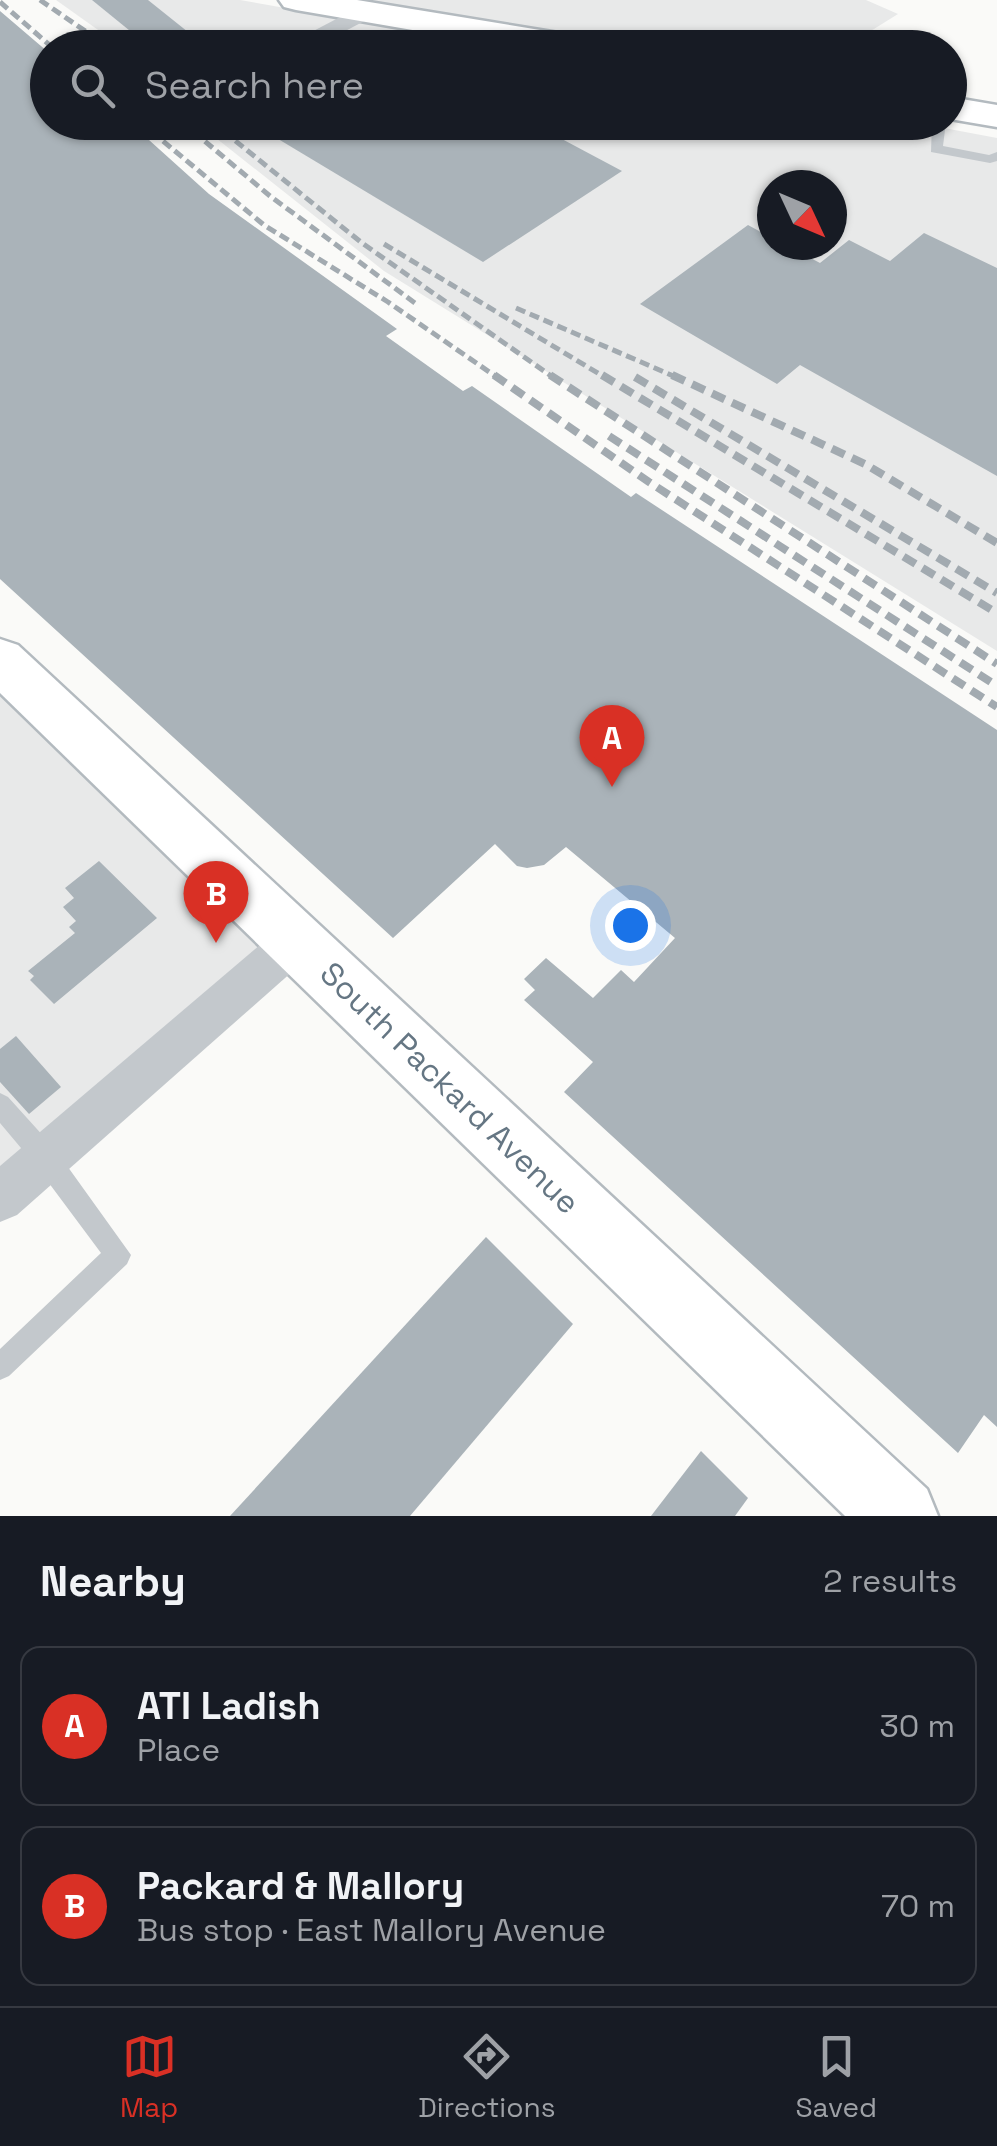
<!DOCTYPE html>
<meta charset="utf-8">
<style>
:root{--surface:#171b24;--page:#242831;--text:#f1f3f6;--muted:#9ea1a6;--line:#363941;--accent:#d93025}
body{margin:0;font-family:"Space Grotesk",sans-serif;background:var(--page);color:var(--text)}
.compass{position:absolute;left:757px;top:170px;width:90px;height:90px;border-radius:50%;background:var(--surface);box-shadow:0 2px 8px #0004;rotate:134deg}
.you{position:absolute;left:630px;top:925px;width:35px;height:35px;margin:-25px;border:8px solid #fff;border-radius:50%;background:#1a73e8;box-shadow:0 0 0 15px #1a73e833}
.badge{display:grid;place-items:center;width:65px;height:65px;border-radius:50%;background:var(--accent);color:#fff;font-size:32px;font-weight:700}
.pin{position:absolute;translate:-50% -82px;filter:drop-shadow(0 2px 5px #0008)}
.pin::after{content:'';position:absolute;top:52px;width:35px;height:30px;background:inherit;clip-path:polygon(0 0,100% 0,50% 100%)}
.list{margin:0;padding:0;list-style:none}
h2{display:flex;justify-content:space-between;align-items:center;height:130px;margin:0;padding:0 40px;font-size:42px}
h2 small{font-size:32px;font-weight:400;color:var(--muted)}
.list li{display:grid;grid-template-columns:65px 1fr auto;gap:30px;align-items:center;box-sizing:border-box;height:160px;margin:0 20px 20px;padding:0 20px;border:2px solid var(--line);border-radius:20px}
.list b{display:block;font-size:38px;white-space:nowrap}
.list p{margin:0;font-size:32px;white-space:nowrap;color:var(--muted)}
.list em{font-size:32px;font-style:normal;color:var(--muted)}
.icon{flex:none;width:55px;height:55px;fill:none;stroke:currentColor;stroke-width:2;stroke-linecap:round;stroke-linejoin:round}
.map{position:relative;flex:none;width:997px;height:1516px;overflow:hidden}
.search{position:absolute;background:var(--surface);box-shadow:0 2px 8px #0004;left:30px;right:30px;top:30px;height:110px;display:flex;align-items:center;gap:25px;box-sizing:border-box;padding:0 35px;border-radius:55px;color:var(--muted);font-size:38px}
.sheet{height:490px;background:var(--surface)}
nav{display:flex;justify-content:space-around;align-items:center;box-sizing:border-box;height:140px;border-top:2px solid var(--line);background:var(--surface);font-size:28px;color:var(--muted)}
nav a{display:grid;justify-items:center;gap:5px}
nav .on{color:var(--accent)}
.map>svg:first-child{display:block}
.built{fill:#e8e9e9;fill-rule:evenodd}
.building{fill:#aab3b9}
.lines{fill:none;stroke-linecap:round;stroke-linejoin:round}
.secondary-casing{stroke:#b3babf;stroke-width:5}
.lane{fill:#c3c8cc;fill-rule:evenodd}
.street{fill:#c3c8cc;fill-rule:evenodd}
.secondary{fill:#fff;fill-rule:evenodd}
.rail-far1{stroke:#a2aab0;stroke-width:5;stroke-dasharray:10 5;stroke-linecap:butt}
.rail{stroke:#a2aab0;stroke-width:8;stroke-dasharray:14 8;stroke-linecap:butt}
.labels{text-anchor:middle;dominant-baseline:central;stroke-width:10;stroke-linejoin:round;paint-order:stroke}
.street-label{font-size:32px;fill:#657683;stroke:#fff}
</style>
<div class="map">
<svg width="997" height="1516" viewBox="0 0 997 1516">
<rect width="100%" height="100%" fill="#fafaf8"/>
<g class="built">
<polygon points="56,0 240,0 505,47 122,47"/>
<polygon points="329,0 866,0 898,14 845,47 617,48"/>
<path d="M912,122L997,138V651L384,271L197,123ZM772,185H832V245H772Z"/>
<polygon points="0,660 296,941 0,1198"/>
</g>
<g class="building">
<polygon points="92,0 148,0 208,48 151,48"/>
<polygon points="0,11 48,52 48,122 129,122 209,194 397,329 386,336 463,391 472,386 631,497 636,493 997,730 997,1427 984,1415 958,1453 564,1092 593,1062 524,1000 535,990 524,979 546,958 593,998 621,970 634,982 675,938 566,847 544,865 527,868 517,866 495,844 393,938 0,579"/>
<polygon points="250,122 530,122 622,171 483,262"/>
<polygon points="748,225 772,238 772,245 786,245 820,263 849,240 890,261 924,233 997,268 997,476 800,365 777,384 640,304"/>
<polygon points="99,861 157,918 54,1004 30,980 34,976 28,971 75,933 69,927 76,921 63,907 74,898 65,888"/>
<polygon points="16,1036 61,1087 29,1114 0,1082 0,1049"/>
<polygon points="486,1237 573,1324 410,1516 230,1516"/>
<polygon points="701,1451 748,1498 735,1516 651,1516"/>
</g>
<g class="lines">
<g class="secondary-casing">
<g id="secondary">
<polygon points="279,0 357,0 583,37 595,41 600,48 517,48 296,10 284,7"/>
<polygon points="950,97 997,105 997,127 950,119"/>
<polygon points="0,639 18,645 927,1489 938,1516 845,1516 0,693"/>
</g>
</g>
<g class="lane">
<polygon points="932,122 946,122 943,146 989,155 997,152 997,161 990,163 931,152"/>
<polygon points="0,1093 8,1097 55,1149 131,1255 127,1264 9,1376 0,1380 0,1349 101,1253 37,1167 0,1123"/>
</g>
<g class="street">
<polygon points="363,5 372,7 375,12 372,17 313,48 281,48"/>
<polygon points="296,921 311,927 318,941 311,955 17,1215 0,1222 0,1166 281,927"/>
</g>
<use href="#secondary" class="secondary"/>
<g class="rail-far1">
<polyline points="40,0 110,48"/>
<polyline points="0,2 53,48"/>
<polyline points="140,122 264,225 388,302 498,378"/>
<polyline points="182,122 270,196 415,303"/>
<polyline points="212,122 362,243 554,378"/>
<polyline points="384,244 606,378"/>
<polyline points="516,308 678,378"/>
</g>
<g class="rail">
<polyline points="494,375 649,482 997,707"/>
<polyline points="550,375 997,664"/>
<polyline points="602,375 997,613"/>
<polyline points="672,375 865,464 997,543"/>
<polyline points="635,377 997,593"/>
<polyline points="609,436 997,686"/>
</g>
</g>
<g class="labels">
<g class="street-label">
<text transform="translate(450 1088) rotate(44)">South Packard Avenue</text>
</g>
</g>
</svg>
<svg class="compass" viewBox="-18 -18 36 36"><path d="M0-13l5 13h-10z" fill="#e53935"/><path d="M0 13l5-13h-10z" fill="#9ea1a6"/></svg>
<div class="you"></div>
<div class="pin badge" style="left:612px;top:787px">A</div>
<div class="pin badge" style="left:216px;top:943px">B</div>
<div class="search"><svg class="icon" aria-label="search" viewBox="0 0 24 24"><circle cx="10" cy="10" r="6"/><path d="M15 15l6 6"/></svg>Search here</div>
</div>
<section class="sheet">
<h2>Nearby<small>2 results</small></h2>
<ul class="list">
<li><span class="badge">A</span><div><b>ATI Ladish</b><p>Place</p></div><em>30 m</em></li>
<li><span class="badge">B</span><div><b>Packard &amp; Mallory</b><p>Bus stop · East Mallory Avenue</p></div><em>70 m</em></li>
</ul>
</section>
<nav>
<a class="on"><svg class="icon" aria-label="map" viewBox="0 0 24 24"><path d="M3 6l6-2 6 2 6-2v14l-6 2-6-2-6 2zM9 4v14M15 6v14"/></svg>Map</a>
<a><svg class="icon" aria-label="directions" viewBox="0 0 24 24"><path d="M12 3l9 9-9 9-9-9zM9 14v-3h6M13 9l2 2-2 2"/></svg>Directions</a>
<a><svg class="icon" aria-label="saved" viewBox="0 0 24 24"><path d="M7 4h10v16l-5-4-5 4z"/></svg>Saved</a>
</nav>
